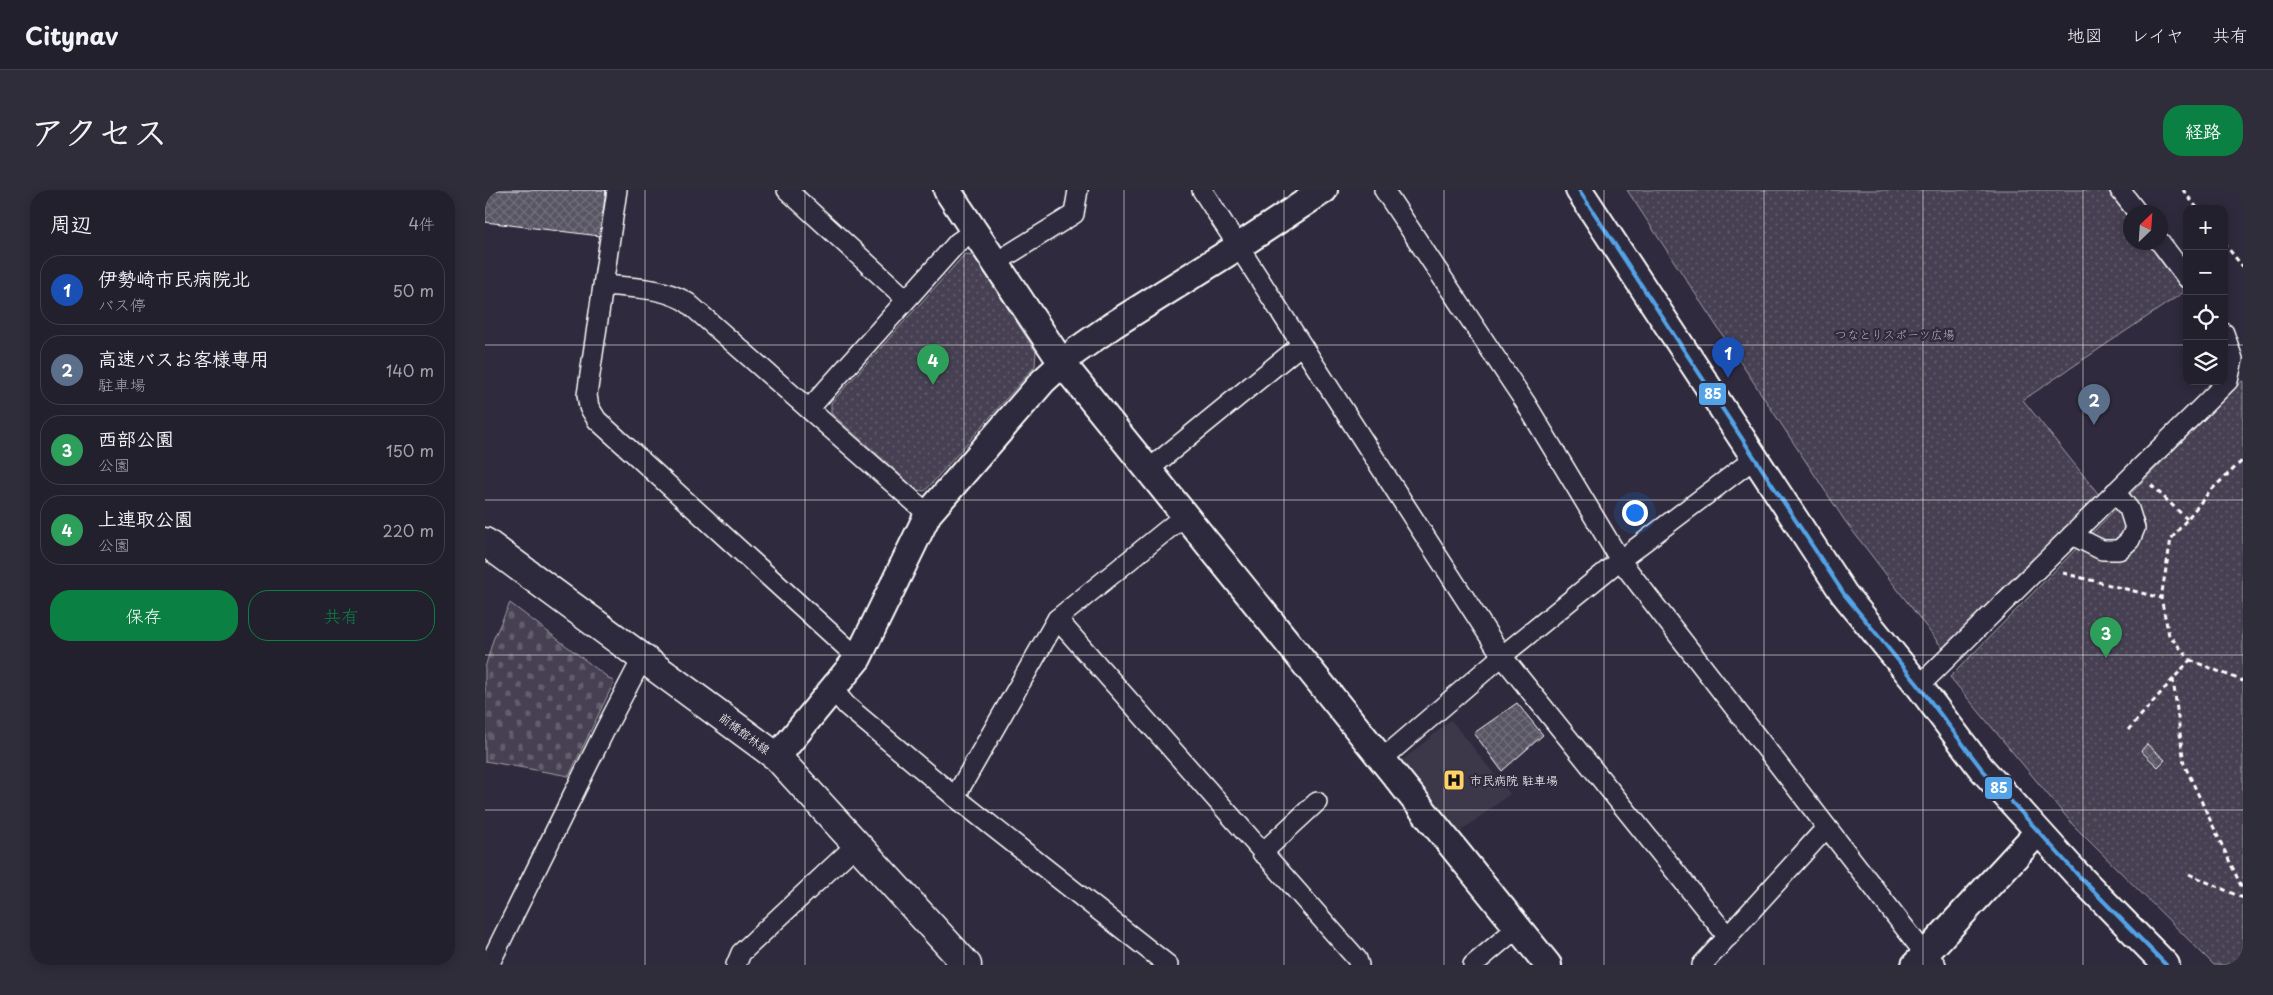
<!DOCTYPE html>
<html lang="ja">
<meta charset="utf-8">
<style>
:root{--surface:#23202e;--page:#2f2d3a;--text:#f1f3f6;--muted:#a3a3aa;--line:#403e4a;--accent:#0b8043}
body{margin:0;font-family:"Playpen Sans","Klee One",sans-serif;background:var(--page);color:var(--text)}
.controls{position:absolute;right:15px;top:15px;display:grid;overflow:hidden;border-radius:10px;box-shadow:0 2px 12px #0003}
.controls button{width:45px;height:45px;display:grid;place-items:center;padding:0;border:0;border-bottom:1px solid var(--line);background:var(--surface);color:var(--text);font:25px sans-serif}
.compass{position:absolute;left:1638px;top:15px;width:45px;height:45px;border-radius:50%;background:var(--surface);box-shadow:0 2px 12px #0003;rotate:25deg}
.you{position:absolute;left:1149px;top:322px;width:18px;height:18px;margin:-12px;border:4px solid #fff;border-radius:50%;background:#1a73e8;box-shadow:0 0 0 8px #1a73e833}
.badge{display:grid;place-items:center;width:32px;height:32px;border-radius:50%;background:var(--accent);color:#fff;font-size:16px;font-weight:700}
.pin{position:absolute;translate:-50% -41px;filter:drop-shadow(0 1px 2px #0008)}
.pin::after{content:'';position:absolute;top:26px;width:18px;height:15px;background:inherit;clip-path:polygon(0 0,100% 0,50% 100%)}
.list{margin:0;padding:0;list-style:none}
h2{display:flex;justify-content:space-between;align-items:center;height:65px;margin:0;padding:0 20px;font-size:21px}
h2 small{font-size:16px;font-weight:400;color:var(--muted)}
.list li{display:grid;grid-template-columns:32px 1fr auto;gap:15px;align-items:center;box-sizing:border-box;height:70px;margin:0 10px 10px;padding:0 10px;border:1px solid var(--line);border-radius:20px}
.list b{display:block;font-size:19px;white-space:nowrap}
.list p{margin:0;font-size:16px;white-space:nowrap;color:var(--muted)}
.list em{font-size:16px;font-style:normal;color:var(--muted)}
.actions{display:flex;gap:10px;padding:15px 20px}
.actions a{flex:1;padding:11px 0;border:1px solid var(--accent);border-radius:20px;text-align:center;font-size:18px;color:var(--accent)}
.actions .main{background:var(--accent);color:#fff}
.icon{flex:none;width:28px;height:28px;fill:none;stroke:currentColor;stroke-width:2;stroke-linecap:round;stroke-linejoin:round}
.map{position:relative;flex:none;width:1758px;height:775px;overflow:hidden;border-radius:20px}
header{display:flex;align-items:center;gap:30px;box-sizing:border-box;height:70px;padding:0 25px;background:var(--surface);border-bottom:1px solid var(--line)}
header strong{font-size:24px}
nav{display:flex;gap:28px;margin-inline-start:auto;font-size:18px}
.intro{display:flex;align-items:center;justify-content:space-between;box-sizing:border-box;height:120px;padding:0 30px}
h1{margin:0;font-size:35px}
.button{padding:12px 22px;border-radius:20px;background:var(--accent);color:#fff;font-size:18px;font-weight:700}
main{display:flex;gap:30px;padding:0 30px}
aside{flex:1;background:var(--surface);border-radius:20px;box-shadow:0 2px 12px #0003}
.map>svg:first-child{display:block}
.built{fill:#3c3749}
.green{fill:url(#green-dots);stroke:#a2a0a8}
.cemetery{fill:url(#cemetery-stones);stroke:#a2a0a8}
.building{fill:url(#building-cross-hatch);stroke:#fff}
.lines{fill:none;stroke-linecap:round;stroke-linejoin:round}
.street-casing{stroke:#fff;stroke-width:22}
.secondary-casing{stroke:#fff;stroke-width:30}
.primary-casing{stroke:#fff;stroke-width:31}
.path{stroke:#fff;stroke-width:3;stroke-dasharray:5 4;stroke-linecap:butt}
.street{stroke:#2f2a3d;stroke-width:19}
.secondary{stroke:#2f2a3d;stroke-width:26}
.primary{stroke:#2f2a3d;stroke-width:28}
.bus-1-casing{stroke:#2f2a3d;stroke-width:8}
.bus-1{stroke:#53a3e8;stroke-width:4}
.grid{fill:none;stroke:#fff;stroke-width:1;stroke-opacity:0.55}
.labels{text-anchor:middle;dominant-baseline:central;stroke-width:4.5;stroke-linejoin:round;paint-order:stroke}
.park-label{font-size:12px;fill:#b5b3ba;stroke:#2f2a3d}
.street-label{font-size:12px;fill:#fff;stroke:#2f2a3d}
.poi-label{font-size:12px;fill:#fff;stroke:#2f2a3d;text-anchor:start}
.line-badge{stroke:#2f2a3d;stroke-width:2}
.badge-label{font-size:14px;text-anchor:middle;font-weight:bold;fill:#fff}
</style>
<header>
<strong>Citynav</strong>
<nav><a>地図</a><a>レイヤ</a><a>共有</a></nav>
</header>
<div class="intro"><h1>アクセス</h1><a class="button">経路</a></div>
<main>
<aside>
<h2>周辺<small>4件</small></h2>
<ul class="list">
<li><span class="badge" style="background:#1a4fb4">1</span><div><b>伊勢崎市民病院北</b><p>バス停</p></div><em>50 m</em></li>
<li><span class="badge" style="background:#5c6f8a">2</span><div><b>高速バスお客様専用</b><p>駐車場</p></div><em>140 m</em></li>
<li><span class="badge" style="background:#2e9e5b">3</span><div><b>西部公園</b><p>公園</p></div><em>150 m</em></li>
<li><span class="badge" style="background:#2e9e5b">4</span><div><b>上連取公園</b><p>公園</p></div><em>220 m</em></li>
</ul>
<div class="actions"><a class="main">保存</a><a>共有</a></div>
</aside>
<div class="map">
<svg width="1758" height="775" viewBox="0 0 1758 775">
<defs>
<pattern id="green-dots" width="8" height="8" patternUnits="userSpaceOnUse" patternTransform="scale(1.25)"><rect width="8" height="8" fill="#464152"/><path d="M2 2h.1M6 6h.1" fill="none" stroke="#625e6c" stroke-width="1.8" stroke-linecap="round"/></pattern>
<pattern id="cemetery-stones" width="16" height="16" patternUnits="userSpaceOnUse" patternTransform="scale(1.25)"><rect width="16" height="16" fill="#464152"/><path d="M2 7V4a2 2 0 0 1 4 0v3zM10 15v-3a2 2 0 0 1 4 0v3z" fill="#625e6c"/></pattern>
<pattern id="building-cross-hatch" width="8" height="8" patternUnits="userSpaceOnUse" patternTransform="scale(1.25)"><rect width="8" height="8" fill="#595564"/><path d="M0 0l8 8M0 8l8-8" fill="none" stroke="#726e7b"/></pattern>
</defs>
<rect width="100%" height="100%" fill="#2f2a3d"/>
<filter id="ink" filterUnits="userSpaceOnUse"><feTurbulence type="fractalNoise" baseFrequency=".02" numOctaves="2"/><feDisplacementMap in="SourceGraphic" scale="10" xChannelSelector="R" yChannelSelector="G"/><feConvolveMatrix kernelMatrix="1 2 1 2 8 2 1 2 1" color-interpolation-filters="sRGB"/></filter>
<g filter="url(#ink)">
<polygon class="built" points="966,530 1025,604 971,645 912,575"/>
<g class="green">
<polygon points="1142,0 1623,0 1645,30 1646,52 1662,53 1699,102 1538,210 1615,306 1459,460 1360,331"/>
<polygon points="480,64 488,65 551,162 550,176 440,301 432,300 346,223 346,213"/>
<polygon points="1758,190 1758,775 1729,775 1589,636 1465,487"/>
</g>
<polygon class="cemetery" points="25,413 129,492 84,586 0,571 0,478 8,450"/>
<g class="building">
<polygon points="0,0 121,0 115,46 0,32"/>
<polygon points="1032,513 1058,545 1017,581 989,543"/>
<polygon points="1662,554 1680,570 1673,577 1656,561"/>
</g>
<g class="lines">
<g class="street-casing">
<g id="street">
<polyline points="132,0 102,205 104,217 112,230 373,468"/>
<polyline points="302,0 421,109"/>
<polyline points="717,0 1017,466 1243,747"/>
<polyline points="899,0 1040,212 1135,370 1440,764 1451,775"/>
<polyline points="1635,0 1652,22"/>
<polyline points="1675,52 1702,88"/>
<polyline points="510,73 589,24 593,0"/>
<path d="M120,95C148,98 179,97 203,113L443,324"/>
<polyline points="324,219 473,52 489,41"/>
<polyline points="663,280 816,155"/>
<polyline points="1587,345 1617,360 1634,360 1645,350 1650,338 1644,319 1630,302"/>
<polyline points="572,429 872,769 874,775"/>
<polyline points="1434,496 1743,191 1748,169 1739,143"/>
<polyline points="348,500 362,516 470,607 683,775"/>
<polyline points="896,570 1017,466 1135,370 1270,268"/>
<polyline points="470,607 572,429 699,326"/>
<polyline points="777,663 832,612"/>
<polyline points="4,775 121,538 158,467"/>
<polyline points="251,775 256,763 372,654"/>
<polyline points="988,775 1033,737"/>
<polyline points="1217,775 1341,638"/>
</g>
</g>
<g class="secondary-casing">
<g id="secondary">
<polyline points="462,0 577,173 1063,775"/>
<polyline points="1094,0 1359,404 1434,496 1496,578 1591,683 1681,775"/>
<polyline points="292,567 373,468 443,324 558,191 591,161 628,135 754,56 839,0"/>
<polyline points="1430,775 1553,642"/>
</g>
</g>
<g class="primary-casing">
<polyline id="primary" points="0,352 292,567 482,775"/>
</g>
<g class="path">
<polyline points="1698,0 1713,19"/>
<polyline points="1739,53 1758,77"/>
<polyline points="1666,295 1702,329"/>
<polyline points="1578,383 1676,408 1686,349 1724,302 1758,270"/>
<polyline points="1705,470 1758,491"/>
<polyline points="1688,489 1699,574 1758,700"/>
<polyline points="1643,540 1705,470 1684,445 1676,408"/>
<polyline points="1704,684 1758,708"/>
</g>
<use href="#street" class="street"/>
<use href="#secondary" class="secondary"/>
<use href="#primary" class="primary"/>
<g class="bus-1-casing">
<polyline id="bus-1" points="1094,0 1359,404 1434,496 1496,578 1591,683 1681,775"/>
</g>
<use href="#bus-1" class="bus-1"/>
</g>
</g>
<path class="grid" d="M160,0V775M320,0V775M479,0V775M639,0V775M799,0V775M959,0V775M1119,0V775M1279,0V775M1438,0V775M1598,0V775M0,155H1702M1739,155H1758M0,310H1758M0,465H1758M0,620H1758"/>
<defs>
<g id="hospital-square" transform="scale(1.125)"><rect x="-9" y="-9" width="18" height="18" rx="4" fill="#ffd166" stroke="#2f2a3d"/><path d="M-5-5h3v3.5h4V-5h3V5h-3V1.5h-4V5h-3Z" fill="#111"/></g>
</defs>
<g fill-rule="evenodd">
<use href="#hospital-square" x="969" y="590"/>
</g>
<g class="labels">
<g class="park-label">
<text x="1410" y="144">つなとりスポーツ広場</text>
</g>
<g class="street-label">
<text transform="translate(260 543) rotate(37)">前橋館林線</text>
</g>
<g class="poi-label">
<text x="985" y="590">市民病院 駐車場</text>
</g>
</g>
<g class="line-badge">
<rect x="1213" y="192" width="29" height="24" rx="5" fill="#53a3e8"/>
<rect x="1499" y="586" width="29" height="24" rx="5" fill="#53a3e8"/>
</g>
<g class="badge-label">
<text x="1228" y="209">85</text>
<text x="1514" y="603">85</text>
</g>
</svg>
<div class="controls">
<button>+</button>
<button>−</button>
<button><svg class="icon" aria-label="locate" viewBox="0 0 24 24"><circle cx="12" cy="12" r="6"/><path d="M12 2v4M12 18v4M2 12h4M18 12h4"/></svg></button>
<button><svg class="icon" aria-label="layers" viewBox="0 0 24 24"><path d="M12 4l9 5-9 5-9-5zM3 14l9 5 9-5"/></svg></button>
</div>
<svg class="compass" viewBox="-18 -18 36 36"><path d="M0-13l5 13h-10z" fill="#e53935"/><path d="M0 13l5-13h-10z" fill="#a3a3aa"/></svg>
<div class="you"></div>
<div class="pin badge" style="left:1243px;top:188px;background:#1a4fb4">1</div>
<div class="pin badge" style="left:1609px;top:235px;background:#5c6f8a">2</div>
<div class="pin badge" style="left:1621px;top:468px;background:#2e9e5b">3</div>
<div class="pin badge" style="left:448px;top:195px;background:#2e9e5b">4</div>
</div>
</main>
